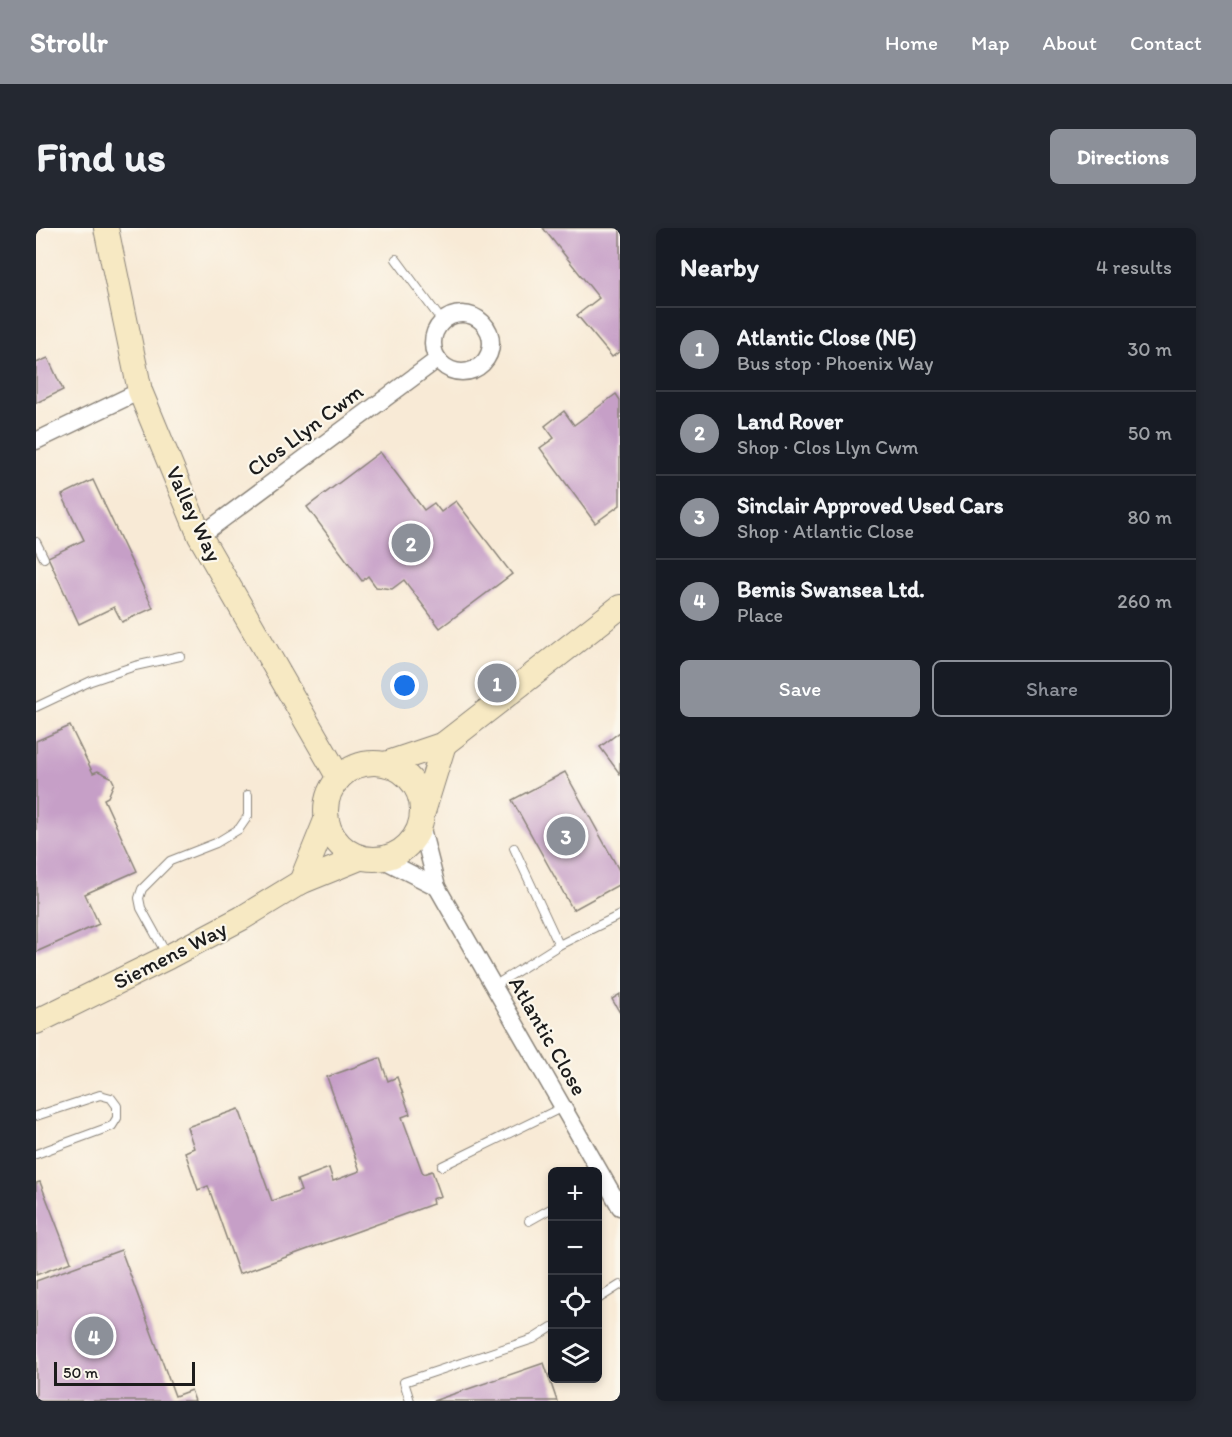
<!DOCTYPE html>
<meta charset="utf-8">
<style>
:root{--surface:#171b24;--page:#242831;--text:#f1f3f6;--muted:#9ea1a6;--line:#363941;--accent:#8c9099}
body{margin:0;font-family:Itim,sans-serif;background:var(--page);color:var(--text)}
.controls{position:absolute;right:18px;bottom:18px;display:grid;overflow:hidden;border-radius:9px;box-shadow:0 3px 9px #0003}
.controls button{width:54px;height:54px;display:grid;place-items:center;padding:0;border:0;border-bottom:2px solid var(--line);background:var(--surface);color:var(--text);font:30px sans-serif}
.scale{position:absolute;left:18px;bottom:15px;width:141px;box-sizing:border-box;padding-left:6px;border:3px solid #1c1c1c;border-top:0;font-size:16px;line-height:21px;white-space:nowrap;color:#1c1c1c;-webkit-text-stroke:4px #fbf7ec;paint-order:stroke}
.you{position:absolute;left:369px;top:458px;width:21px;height:21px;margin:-15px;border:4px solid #fff;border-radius:50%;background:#1a73e8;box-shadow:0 0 0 9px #1a73e833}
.badge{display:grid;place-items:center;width:39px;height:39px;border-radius:50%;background:var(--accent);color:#fff;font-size:20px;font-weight:700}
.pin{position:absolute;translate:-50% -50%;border:3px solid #fff;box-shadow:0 2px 6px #0006}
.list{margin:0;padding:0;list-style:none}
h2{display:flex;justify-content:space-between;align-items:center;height:78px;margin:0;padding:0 24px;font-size:26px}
h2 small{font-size:20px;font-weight:400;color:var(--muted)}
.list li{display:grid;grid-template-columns:39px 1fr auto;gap:18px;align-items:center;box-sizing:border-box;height:84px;padding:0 24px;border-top:2px solid var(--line)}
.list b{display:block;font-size:22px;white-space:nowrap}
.list p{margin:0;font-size:20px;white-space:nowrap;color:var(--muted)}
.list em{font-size:20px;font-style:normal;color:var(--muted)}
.actions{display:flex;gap:12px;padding:18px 24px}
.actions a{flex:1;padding:14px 0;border:2px solid var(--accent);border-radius:9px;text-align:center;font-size:21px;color:var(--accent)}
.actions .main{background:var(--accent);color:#fff}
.icon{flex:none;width:33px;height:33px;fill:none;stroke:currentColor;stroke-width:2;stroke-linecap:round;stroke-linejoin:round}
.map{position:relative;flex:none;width:584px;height:1173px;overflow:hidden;border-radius:9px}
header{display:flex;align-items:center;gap:36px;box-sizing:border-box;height:84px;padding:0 30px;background:var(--accent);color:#fff}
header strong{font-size:28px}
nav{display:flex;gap:33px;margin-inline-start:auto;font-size:21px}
.intro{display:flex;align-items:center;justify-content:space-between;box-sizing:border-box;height:144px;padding:0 36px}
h1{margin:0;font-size:42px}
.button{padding:15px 27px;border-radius:9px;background:var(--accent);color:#fff;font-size:21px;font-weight:700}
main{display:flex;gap:36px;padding:0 36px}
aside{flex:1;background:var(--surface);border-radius:9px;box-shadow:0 3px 9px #0003}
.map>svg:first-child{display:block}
.building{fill:#c69fc7}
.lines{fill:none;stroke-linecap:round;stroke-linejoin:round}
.lane-casing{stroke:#8a8379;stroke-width:10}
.street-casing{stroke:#8a8379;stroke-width:19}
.secondary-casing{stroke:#8a8379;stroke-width:26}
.lane{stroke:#fff;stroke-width:8}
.street{stroke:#fff;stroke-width:16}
.secondary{stroke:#f7e9c3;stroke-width:24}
.labels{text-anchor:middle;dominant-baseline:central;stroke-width:4.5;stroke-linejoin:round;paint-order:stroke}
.street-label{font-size:22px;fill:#1c1c1c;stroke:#fbf7ec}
</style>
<header>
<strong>Strollr</strong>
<nav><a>Home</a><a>Map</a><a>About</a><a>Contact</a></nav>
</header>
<div class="intro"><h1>Find us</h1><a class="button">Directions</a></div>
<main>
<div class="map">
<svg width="584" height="1173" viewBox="0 0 584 1173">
<rect width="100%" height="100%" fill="#fbf7ec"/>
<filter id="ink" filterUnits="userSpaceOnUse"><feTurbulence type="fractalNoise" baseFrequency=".0167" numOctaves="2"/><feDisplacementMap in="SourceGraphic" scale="12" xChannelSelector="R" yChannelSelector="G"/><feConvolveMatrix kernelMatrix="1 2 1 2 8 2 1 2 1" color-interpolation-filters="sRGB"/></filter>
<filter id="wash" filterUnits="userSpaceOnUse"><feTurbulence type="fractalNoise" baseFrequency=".008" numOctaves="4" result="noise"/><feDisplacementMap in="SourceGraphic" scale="24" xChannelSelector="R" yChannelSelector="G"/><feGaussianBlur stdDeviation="1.35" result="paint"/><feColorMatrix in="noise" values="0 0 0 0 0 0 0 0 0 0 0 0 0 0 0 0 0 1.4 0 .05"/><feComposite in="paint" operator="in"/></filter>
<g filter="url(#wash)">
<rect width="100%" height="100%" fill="#f8ead6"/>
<g id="blocks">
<g class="building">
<polygon points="507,0 584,0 584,123 576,129 541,87 563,70"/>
<polygon points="12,130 27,162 0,175 0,135"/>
<polygon points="580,166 584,172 584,277 559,295 504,220 518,210 509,198 528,183 538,197"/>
<polygon points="344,224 388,282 398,275 405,284 420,273 476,346 404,400 368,352 356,361 340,359 332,348 326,353 271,279"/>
<polygon points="57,252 117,380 86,394 78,379 43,396 12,329 48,312 26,267"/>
<polygon points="34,498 57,545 62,543 75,549 78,555 72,569 68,571 101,643 49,666 63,696 0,724 0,513"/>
<polygon points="584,504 584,546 564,519"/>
<polygon points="529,544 584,644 584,656 537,682 476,572"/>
<polygon points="584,766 584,785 576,771"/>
<polygon points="344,830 352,853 361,849 374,886 366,889 387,946 396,943 405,968 396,971 397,976 203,1046 172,958 162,962 149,924 158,920 151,899 203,881 236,973 265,963 261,952 293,940 297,953 324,943 291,849"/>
<polygon points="4,954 35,1034 0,1047 0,955"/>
<polygon points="85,1022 139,1168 155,1162 159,1173 0,1173 0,1053"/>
<polygon points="508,1135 521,1173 397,1173"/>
</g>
</g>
</g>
<g filter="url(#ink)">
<use href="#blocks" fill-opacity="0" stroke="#8a8379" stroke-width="1.5"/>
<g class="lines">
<g class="lane-casing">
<g id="lane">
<polyline points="360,31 406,93"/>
<polyline points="0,314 8,330"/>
<polyline points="0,479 55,453 99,438 144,428"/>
<polyline points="478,620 523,717"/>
<polyline points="132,729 105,680 103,670 106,661 134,633 180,615 203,601 212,588 212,567"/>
<polyline points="458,758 523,717 584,687"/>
<polyline points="0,888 64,867 75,870 81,878 81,890 76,898 0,926"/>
<polyline points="406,938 527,879"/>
<polyline points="493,993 516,980"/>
<polyline points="562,1071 584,1057"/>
<polyline points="374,1173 368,1154 497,1111 516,1099"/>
</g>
</g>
<g class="street-casing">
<g id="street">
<circle cx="426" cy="115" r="29"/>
<polyline points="0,213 104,163"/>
<polyline points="164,308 402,131"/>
<polyline points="385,597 401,659 584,979"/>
<polyline points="346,631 401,659"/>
</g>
</g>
<g class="secondary-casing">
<g id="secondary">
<polyline points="70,0 104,163 164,308 303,550"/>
<circle cx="338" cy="583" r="48"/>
<polyline points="349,536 408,516 584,379"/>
<polyline points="387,584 408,516"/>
<polyline points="265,654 290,592"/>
<polyline points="0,794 132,729 206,690 265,654 324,630"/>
</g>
</g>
<use href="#lane" class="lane"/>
<use href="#street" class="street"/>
<use href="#secondary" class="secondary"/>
</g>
</g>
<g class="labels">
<g class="street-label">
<text transform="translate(269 202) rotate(-37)">Clos Llyn Cwm</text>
<text transform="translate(158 286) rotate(65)">Valley Way</text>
<text transform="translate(134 727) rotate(-27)">Siemens Way</text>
<text transform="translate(512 808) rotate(60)">Atlantic Close</text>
</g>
</g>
</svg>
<div class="controls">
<button>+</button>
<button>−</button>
<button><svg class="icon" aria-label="locate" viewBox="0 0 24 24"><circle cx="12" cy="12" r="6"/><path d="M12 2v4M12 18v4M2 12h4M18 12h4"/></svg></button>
<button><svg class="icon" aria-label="layers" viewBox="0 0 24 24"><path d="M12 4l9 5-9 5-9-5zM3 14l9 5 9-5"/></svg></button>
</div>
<div class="scale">50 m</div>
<div class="you"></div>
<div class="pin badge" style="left:461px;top:455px">1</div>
<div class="pin badge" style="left:375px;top:315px">2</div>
<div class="pin badge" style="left:530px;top:608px">3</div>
<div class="pin badge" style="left:58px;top:1108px">4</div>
</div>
<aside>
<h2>Nearby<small>4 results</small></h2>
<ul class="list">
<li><span class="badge">1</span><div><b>Atlantic Close (NE)</b><p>Bus stop · Phoenix Way</p></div><em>30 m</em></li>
<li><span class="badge">2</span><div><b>Land Rover</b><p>Shop · Clos Llyn Cwm</p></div><em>50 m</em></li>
<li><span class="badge">3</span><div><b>Sinclair Approved Used Cars</b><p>Shop · Atlantic Close</p></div><em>80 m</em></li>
<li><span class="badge">4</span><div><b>Bemis Swansea Ltd.</b><p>Place</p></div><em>260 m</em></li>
</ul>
<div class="actions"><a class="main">Save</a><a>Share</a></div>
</aside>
</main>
